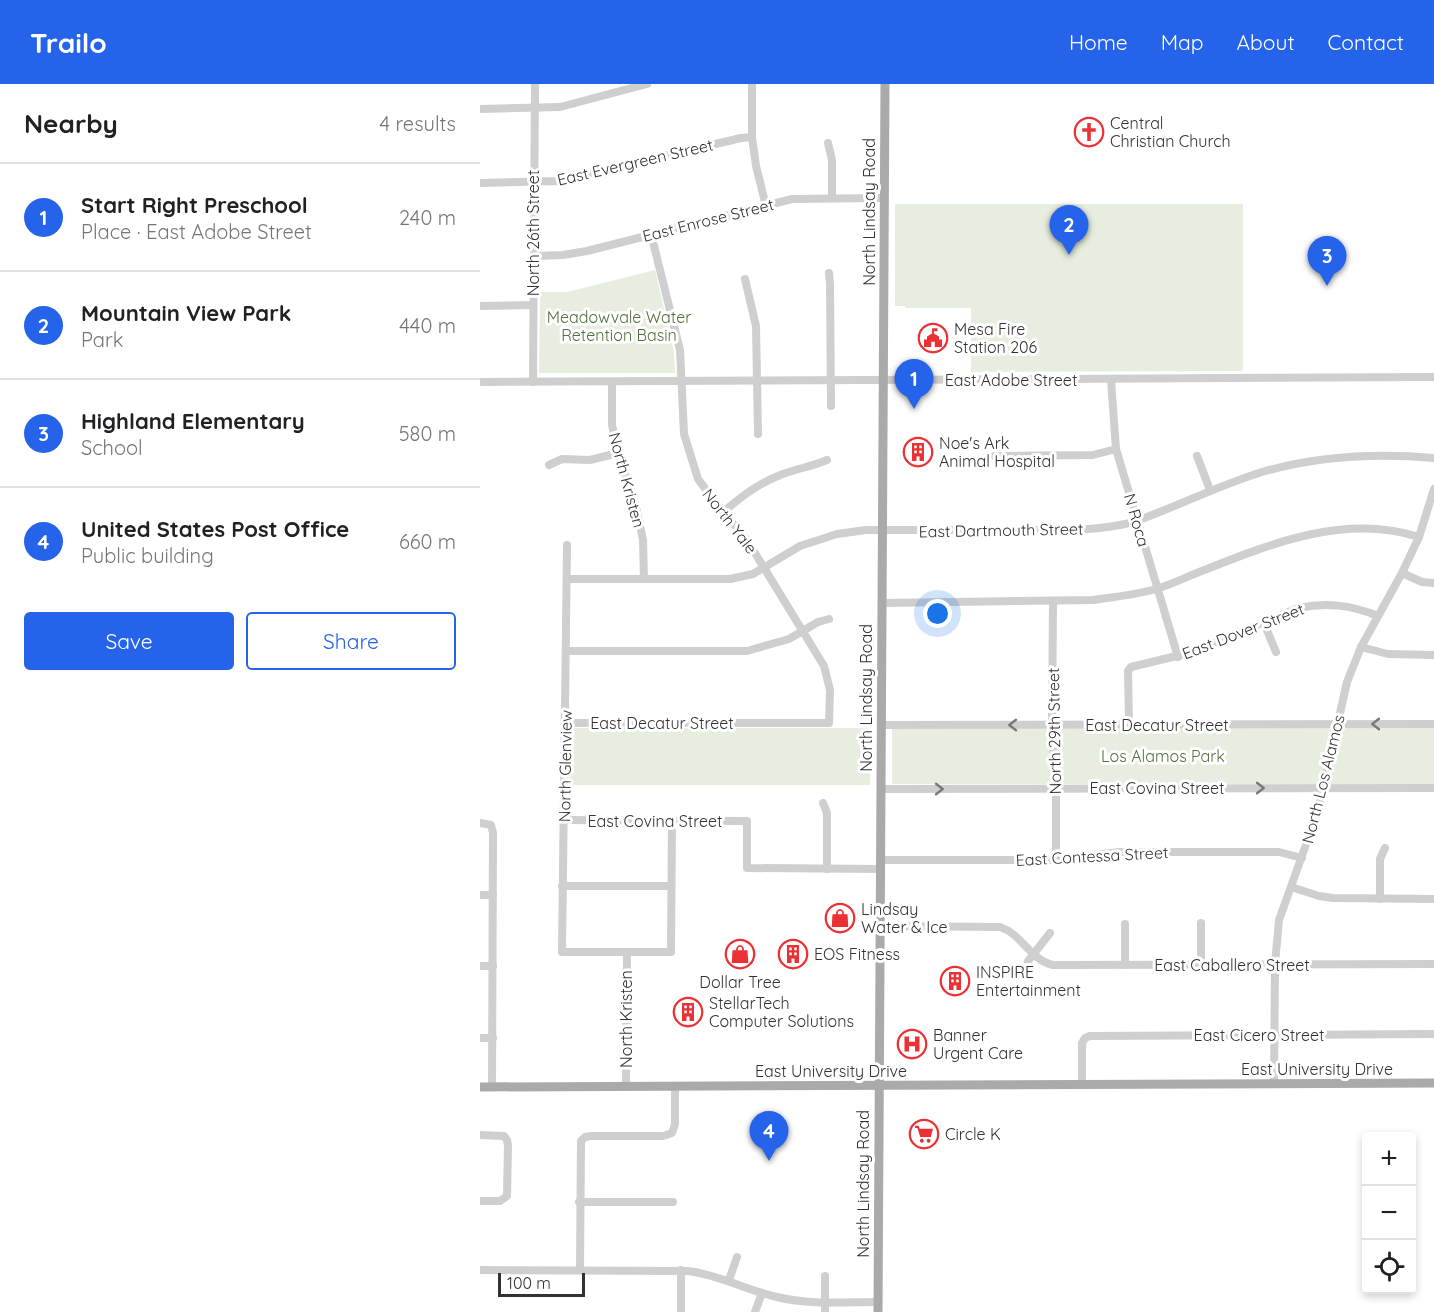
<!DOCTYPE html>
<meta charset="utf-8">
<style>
:root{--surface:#fff;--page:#f2f2f2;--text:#202124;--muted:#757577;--line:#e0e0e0;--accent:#2563eb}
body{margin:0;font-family:Quicksand,sans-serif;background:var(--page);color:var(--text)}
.controls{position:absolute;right:18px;bottom:18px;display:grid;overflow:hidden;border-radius:6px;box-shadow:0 3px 9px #0003}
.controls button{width:54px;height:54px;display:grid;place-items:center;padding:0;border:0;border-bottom:2px solid var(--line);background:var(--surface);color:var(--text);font:30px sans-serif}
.scale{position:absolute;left:18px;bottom:15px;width:87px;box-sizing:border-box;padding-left:6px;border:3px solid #323232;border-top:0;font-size:16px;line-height:21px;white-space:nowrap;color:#323232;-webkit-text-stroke:4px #fff;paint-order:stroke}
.you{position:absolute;left:458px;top:530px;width:21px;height:21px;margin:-15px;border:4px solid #fff;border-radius:50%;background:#1a73e8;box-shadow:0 0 0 9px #1a73e833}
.badge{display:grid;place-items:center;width:39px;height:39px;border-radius:50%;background:var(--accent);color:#fff;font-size:20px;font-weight:700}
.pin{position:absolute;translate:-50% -50px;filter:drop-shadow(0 2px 3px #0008)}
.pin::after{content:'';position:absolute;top:32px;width:21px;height:18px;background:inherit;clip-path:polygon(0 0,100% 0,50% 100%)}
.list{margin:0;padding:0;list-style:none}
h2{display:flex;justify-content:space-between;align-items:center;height:78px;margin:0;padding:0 24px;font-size:26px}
h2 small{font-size:20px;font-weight:400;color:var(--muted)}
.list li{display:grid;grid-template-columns:39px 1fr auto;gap:18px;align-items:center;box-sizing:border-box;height:108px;padding:0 24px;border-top:2px solid var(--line)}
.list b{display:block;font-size:22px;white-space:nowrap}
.list p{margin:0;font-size:20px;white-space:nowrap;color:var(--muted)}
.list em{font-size:20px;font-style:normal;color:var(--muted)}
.actions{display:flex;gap:12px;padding:18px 24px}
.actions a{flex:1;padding:14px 0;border:2px solid var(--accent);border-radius:6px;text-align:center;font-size:21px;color:var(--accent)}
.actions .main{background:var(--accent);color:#fff}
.icon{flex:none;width:33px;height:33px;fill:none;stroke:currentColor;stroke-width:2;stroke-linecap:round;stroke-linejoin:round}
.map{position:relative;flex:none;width:954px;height:1228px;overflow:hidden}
header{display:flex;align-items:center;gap:36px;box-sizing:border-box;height:84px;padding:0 30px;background:var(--accent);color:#fff}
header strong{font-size:28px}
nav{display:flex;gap:33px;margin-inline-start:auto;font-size:21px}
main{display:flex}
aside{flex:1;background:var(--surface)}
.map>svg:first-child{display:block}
.green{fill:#e7eee0}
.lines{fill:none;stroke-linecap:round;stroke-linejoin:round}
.minor{stroke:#cfcfcf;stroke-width:8}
.major{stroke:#aaa;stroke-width:9}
.oneway{stroke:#797979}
.labels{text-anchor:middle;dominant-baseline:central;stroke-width:6;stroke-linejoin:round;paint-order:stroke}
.poi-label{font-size:16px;fill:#323232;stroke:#fff;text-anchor:start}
.street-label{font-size:16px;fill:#323232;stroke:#fff}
.park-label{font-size:16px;fill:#51703c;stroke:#fff}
</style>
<header>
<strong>Trailo</strong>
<nav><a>Home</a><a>Map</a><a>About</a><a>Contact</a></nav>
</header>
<main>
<aside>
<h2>Nearby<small>4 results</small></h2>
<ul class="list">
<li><span class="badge">1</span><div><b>Start Right Preschool</b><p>Place · East Adobe Street</p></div><em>240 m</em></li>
<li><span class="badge">2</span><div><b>Mountain View Park</b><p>Park</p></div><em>440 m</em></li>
<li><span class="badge">3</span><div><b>Highland Elementary</b><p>School</p></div><em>580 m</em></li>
<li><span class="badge">4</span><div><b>United States Post Office</b><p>Public building</p></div><em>660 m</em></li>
</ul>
<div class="actions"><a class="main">Save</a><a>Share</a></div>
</aside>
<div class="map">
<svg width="954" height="1228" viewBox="0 0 954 1228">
<rect width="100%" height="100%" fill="#fff"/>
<g class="green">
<polygon points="415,120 763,120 763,285 762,287 491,288 491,224 425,224 425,222 415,222"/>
<polygon points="175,186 194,268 195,289 59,289 60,208 87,208"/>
<polygon points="954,643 954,700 412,700 412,644"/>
<rect x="88" y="644" width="302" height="57"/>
</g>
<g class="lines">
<g class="minor">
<polyline points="272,0 272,53 276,82 286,122"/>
<polyline points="0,25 80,23 167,0"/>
<polyline points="348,59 352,76 352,114"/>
<polyline points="0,99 78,97 261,54 272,53"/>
<polyline points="53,172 83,171 107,167 312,115 404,114"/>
<polyline points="349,189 350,201 351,322"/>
<polyline points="265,195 276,242 278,350"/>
<polyline points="0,222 53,221"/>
<polyline points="631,296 636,365 698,573"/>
<polyline points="0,298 954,293"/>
<polyline points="53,298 55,0"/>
<polyline points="132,298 132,341 138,369 156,423 163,456 164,495"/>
<polyline points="514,372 613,371 636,365"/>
<polyline points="717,372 730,406"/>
<polyline points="69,381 82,375 110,376 138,369"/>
<path d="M243,428C260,414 277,400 298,392C314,385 331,383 347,376"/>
<polyline points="87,461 82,868 191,868 192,736"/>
<polyline points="922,489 942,498 954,499"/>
<path d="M87,495H250L273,490L320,462L357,450L386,446H596C617,444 639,443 659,436C700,421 740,401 782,388C837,372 898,369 954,374"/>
<polyline points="573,518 572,641 576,705 576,776"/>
<path d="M402,519L613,516C634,513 655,511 676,505C693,500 710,491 727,485C795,458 866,430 939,453"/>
<polyline points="784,539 796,568"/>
<polyline points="881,563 908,570 954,571"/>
<polyline points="87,567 267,567 309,555 338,538 349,535"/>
<polyline points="86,639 349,639 350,606 344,582 267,456 243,428 218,395 204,350 200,266 171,150"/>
<polyline points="401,641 954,640"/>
<path d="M649,641L648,587L651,583L713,568L818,524C847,518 871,521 898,532"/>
<polyline points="401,705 954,704"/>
<polyline points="343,719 347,729 347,785"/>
<polyline points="83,736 267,737 267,784 400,785"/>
<polyline points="0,739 11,741 13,749 12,1003"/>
<polyline points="401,776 576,776 639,768 799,768 822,774"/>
<polyline points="82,802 191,802"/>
<polyline points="811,803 839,812 853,814 954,815"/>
<polyline points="0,811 13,811"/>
<polyline points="900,815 900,775 905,764"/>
<polyline points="721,839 721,881"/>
<polyline points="645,840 645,881"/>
<path d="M400,842L520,843C542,850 550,876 573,881L954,880"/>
<polyline points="548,877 570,849"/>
<polyline points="0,882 13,882"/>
<polyline points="0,954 13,954"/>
<polyline points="794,1000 795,880 799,836 838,727 867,598 881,563 922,489 939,453 954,405"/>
<polyline points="602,1001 602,959 605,954 610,952 954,950"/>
<polyline points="146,1002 147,868"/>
<polyline points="0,1051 24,1052 27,1056 28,1062 27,1112 20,1117 0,1117"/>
<polyline points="99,1118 193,1118"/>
<path d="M0,1186L208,1187C240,1191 266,1206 297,1213C329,1221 364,1218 398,1218"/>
<polyline points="100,1186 101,1057 105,1053 111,1052 183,1052 192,1049 195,1040 195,1002"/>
<polyline points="249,1196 257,1173"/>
<polyline points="201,1228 201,1186"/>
<polyline points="275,1228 282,1209"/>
<polyline points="345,1228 345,1192"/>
</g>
<g class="major">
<polyline points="0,1003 954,999"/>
<polyline points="398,1228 405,0"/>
</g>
</g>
<defs><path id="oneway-chevron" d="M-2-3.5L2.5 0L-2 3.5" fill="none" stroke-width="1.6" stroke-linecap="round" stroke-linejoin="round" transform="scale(1.5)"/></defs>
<g class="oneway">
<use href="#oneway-chevron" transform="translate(896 640) rotate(180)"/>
<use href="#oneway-chevron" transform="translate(533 641) rotate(-180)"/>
<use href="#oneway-chevron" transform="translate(780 704)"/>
<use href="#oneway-chevron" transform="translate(459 705)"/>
</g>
<defs>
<g id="church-ring" transform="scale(1.5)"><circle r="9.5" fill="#fff" stroke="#eb3133" stroke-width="1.5"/><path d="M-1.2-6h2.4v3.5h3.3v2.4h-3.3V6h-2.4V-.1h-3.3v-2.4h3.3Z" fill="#eb3133"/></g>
<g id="civic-ring" transform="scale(1.5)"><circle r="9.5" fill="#fff" stroke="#eb3133" stroke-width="1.5"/><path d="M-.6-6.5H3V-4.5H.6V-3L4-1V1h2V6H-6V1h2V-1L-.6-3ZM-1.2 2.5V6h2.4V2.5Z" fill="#eb3133"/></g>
<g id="building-ring" transform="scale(1.5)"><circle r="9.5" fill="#fff" stroke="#eb3133" stroke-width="1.5"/><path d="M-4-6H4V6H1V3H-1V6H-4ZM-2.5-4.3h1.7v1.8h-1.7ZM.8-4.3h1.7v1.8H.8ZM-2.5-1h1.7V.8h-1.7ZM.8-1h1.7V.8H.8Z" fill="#eb3133"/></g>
<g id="shop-ring" transform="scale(1.5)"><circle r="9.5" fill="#fff" stroke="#eb3133" stroke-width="1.5"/><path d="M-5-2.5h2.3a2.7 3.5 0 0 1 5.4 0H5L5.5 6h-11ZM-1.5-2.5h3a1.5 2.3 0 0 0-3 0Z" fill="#eb3133"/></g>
<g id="hospital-ring" transform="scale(1.5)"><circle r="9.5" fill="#fff" stroke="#eb3133" stroke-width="1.5"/><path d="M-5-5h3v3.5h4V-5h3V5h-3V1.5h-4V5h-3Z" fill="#eb3133"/></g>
<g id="supermarket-ring" transform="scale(1.5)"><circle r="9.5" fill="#fff" stroke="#eb3133" stroke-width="1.5"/><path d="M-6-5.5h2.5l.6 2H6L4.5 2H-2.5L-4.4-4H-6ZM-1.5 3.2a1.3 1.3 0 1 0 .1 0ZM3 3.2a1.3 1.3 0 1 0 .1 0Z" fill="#eb3133"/></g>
</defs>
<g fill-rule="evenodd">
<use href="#church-ring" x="609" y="48"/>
<use href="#civic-ring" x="453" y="254"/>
<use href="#building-ring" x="438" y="368"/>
<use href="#shop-ring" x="360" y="834"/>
<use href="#shop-ring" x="260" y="870"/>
<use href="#building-ring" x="313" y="870"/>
<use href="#building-ring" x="475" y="897"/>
<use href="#building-ring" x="208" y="928"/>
<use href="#hospital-ring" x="432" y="960"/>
<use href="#supermarket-ring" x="444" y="1050"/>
</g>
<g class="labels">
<g class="poi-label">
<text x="630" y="39">Central<tspan x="630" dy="18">Christian Church</tspan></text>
<text x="474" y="245">Mesa Fire<tspan x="474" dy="18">Station 206</tspan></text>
<text x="459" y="359">Noe's Ark<tspan x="459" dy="18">Animal Hospital</tspan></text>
<text x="381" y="825">Lindsay<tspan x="381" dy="18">Water &amp; Ice</tspan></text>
<text x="334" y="870">EOS Fitness</text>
<text x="496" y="888">INSPIRE<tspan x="496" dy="18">Entertainment</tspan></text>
<text x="260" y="898" text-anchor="middle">Dollar Tree</text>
<text x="229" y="919">StellarTech<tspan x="229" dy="18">Computer Solutions</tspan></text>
<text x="453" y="951">Banner<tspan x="453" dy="18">Urgent Care</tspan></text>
<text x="465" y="1050">Circle K</text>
</g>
<g class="street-label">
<text transform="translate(155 78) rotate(-13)">East Evergreen Street</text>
<text transform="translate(389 128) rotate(-90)">North Lindsay Road</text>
<text transform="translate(228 136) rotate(-14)">East Enrose Street</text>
<text transform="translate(53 149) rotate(-90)">North 26th Street</text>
<text x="531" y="296">East Adobe Street</text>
<text transform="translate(147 396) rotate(75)">North Kristen</text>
<text transform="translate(657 436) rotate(74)">N Roca</text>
<text transform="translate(250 437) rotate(52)">North Yale</text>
<text transform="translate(521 446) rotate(-1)">East Dartmouth Street</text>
<text transform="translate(763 547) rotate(-21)">East Dover Street</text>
<text transform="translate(386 614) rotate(-90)">North Lindsay Road</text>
<text x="182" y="639">East Decatur Street</text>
<text x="677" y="641">East Decatur Street</text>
<text transform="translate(574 647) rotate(-91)">North 29th Street</text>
<text transform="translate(85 682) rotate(-89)">North Glenview</text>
<text transform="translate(843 695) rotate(-76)">North Los Alamos</text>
<text x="677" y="704">East Covina Street</text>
<text x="175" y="737">East Covina Street</text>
<text transform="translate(612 772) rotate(-3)">East Contessa Street</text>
<text x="752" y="881">East Caballero Street</text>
<text transform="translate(146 935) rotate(-90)">North Kristen</text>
<text x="779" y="951">East Cicero Street</text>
<text x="837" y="985">East University Drive</text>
<text x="351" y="987">East University Drive</text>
<text transform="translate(383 1100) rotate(-90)">North Lindsay Road</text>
</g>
<g class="park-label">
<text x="139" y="233">Meadowvale Water<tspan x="139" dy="18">Retention Basin</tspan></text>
<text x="683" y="672">Los Alamos Park</text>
</g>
</g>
</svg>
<div class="controls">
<button>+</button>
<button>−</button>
<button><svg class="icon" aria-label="locate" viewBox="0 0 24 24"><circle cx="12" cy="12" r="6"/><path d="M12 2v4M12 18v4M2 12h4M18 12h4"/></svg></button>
</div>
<div class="scale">100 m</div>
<div class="you"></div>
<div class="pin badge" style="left:434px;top:325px">1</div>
<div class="pin badge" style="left:589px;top:171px">2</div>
<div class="pin badge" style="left:847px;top:202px">3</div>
<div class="pin badge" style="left:289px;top:1077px">4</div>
</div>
</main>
